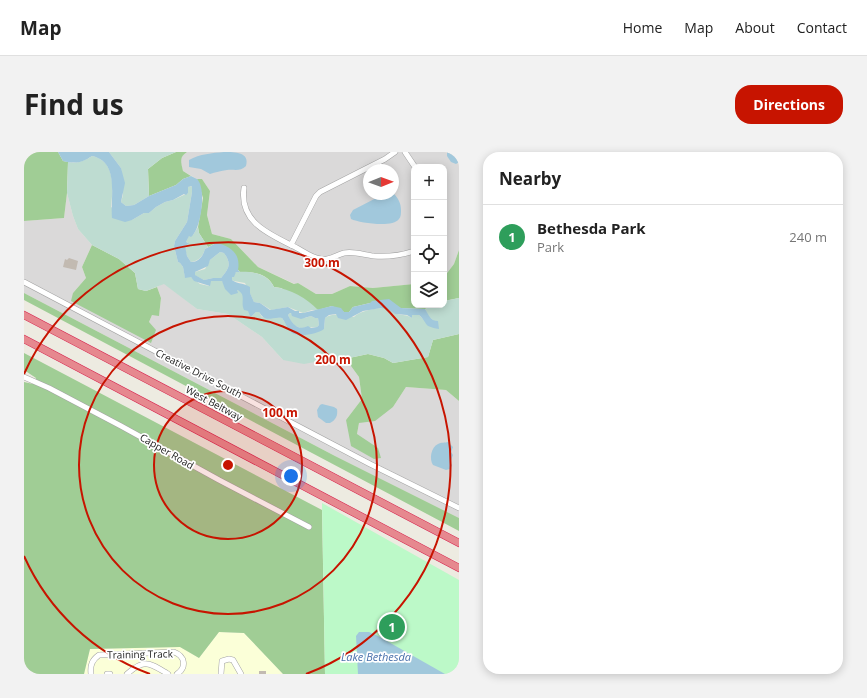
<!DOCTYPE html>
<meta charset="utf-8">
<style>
:root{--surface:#fff;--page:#f2f2f2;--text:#222;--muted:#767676;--line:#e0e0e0;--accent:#c71400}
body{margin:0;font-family:"Open Sans",sans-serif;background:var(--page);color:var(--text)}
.controls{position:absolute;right:12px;top:12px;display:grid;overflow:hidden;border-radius:8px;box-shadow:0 2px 10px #0003}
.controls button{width:36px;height:36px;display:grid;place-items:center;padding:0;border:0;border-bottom:1px solid var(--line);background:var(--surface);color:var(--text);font:20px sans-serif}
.compass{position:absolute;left:339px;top:12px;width:36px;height:36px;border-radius:50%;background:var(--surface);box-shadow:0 2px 10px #0003;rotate:89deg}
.you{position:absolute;left:267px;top:324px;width:14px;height:14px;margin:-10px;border:3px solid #fff;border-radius:50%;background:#1a73e8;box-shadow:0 0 0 6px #1a73e833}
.badge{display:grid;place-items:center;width:26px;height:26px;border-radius:50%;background:var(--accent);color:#fff;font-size:13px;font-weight:700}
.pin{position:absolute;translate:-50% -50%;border:2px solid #fff;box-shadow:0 1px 4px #0006}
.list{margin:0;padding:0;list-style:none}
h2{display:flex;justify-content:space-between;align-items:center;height:52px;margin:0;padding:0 16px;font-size:17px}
h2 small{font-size:13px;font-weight:400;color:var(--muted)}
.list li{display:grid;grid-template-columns:26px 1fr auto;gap:12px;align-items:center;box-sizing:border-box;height:64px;padding:0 16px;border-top:1px solid var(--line)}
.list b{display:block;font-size:15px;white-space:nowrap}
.list p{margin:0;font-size:13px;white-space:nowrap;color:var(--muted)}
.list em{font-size:13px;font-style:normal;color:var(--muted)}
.icon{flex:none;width:22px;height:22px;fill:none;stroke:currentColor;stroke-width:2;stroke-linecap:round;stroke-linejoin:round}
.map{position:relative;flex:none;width:435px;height:522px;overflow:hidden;border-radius:16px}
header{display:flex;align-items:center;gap:24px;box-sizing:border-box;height:56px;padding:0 20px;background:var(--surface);border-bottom:1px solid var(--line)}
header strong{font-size:19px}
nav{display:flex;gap:22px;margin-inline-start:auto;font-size:14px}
.intro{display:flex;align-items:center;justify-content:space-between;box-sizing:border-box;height:96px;padding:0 24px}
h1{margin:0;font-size:28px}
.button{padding:10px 18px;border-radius:16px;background:var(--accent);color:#fff;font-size:14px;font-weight:700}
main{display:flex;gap:24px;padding:0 24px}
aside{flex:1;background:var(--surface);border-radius:16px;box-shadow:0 2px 10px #0003}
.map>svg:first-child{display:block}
.residential{fill:#dad9d9;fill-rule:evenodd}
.education{fill:#fbffd8}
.forest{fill:#a0cd95}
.wetland{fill:#bedcd1}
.park{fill:#bcf9c8}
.water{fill:#a1c8dc;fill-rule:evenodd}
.building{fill:#c2bab1}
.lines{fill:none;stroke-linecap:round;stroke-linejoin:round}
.minor-casing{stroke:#a3a3a3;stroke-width:6}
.highway-casing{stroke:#d6234e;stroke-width:8}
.minor{stroke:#fff;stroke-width:5}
.highway{stroke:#e6888f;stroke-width:7}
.ring{fill:none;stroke:#c71400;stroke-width:2}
.labels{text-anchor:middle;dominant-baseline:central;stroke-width:3.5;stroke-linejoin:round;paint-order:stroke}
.street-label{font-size:10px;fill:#1c1c1c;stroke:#fff}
.water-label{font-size:11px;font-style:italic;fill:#4970ab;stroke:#fff}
.centre{fill:#c71400;stroke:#fff;stroke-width:2}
.ring-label{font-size:12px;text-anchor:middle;font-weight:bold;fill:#c71400;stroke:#fff;stroke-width:3.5;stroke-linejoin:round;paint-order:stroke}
</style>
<header>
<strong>Map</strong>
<nav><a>Home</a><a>Map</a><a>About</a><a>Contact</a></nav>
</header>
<div class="intro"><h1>Find us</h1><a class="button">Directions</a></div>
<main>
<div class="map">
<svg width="435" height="522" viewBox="0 0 435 522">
<rect width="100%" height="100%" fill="#edebe1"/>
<g class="residential">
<path d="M163,0H435V98L430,112L420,125V15H390V132L349,136L326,134L308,142H292L274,131L271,132L234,115L207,87L188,82L183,63L186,39L178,27H173L159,19L156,9L159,3ZM345,18H369V42H345Z"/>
<polygon points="43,41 49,64 54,77 68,93 58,115 62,126 49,141 125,170 128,163 135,163 137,146 133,135 140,131 173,157 204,162 238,185 259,208 296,209 302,206 327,214 335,225 338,247 322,268 333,282 335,271 369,255 382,235 422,238 435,249 435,366 311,304 0,141 0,69 40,66"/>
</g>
<polygon class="education" points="195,480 220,481 259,522 60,522 66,497 156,495 175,506"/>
<g class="forest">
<polygon points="0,0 34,0 39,9 44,10 43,41 40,66 0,69"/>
<path d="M152,0H163C155,5 157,10 159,19L167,24L159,27L152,33L125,44L124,17L138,6Z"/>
<path d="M173,27H178L186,39L183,63L188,82L207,87L234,115L270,132L274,131L292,142H308L326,134L349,136L390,132V153H411L401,157L377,156L346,151L329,155L325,160H320L308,154L294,158L257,136L250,135C243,121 230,120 216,120L192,91L184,95L175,81L174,75L179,46Z"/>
<polygon points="68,93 95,107 111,121 114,137 122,139 133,135 137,146 135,164 128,163 125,170 132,178 127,191 47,149 49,141 62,126 58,115"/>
<polygon points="435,98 435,146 420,149 420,125 430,112"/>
<polygon points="0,141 311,304 435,366 435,379 0,148"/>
<polygon points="435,182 435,249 422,238 382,235 369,255 351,269 335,271 333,282 354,296 357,306 350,307 327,294 322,268 338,247 335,225 327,214 325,206 344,202 360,206 369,211 404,205 409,188"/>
<polygon points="0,201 298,358 301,522 259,522 220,481 195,480 175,506 156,495 66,497 60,522 0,522 0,230 9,232 12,226 0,218"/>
</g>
<g class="wetland">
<polygon points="85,0 152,0 138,6 124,17 125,44 110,53 102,54 97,50 99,43 97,16"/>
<path d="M68,4C92,9 89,36 87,55L108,68L120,61H125L132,55L141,50L149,48L164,41V35L166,34L168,35V40L163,70L151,89L150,94L154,110L156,111L159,115L161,125H167L176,132L185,134L186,129H198L209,142L213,138L218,140L220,143L219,151L228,164L232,160H235L238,165C246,167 251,164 258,166L267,180L300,177L301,166C310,160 319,163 330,165C335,159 358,154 365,157C369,158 369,162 373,162C379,164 382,162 388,166V163H395L399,167L410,169L404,164L401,157L411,153H420V149L435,146V182L409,188L404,205L369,211L360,206L344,202L325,206L327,214L311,208L305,209L302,206L296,209L280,212L259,208L238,185L204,162L173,157L140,132L122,139L114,137L111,121L95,107L68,93L54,77L49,64L43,41L44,10C52,12 61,9 68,4Z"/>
<path d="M174,75L175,81L184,95L181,97C179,104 175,109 167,110L163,104L160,94L163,93L164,90H162L165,83H169Z"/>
<path d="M196,100L200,101C208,112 205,116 197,126H189L180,128L170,123L171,120L181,117L186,108Z"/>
<path d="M212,120C227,119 243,121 250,135C266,137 283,146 294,158H288L279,161L264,155L247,158L236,151L230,150L221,131L210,129L208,128V125Z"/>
<polygon points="266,161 281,166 287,164 291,166 294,166 295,173 293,175 277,176 271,174 266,168 264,163"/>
</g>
<polygon class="park" points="298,351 435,428 435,522 301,522"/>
<g class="water">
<path d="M34,0H85L97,16L101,31L97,50L102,54L110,53L125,44L152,33L159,27L167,24C169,25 171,26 173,27C183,36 177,78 167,85L165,84L162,90L165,91L163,93L161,94L163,104L167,110C175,110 179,104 181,97L192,91C206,94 217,101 214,118L216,120H212L210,125H208V128C213,132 220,131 226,135V141L230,150L236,151L246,158L264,155L271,159H275V161H279L308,154L317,156L320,160H325L329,155L346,151L348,149L365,147L377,156L401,157C405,163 406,169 414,169L415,177C398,174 405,172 395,163H388V166L383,163L371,162L364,157L357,156L339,159L322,168L314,166L312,162L305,163L301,166L300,177C294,182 273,186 267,180C263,176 261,170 258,166C248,164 242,172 235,160H232L228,164H226L224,159L220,158C216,150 223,142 213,138L214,141L207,143L201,137L198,129H187L186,134L170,129L167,125L161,126L159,115L156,111L154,110L150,94L151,89L163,70L168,40V35L167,34L164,35V41L162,43L160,42L149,48L141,50L132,55L125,61H120L108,68L101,70L88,66C86,45 96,10 68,4C58,11 51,12 39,9ZM196,100L200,101C208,112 205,116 197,126H189L180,128L171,123V120L184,114L186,108ZM266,161H267L268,164L277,167L287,164L291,166H294L295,173L293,175L287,176L284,174C274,179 268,172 264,163Z"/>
<path d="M200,0C211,0 226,0 222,14C216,20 210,17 203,18C197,19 191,20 186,22L177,17L165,15V8C176,2 188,1 200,0Z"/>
<polygon points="423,0 435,0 435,10 432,12 427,10 423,4"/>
<path d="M360,42H370C374,46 377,51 377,58C377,61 377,65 375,67C369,76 336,71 327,67L326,63L329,58Z"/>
<path d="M298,252L310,255L313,257C314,263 312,268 306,271H302L294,265L293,258L296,253Z"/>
<path d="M424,290L429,295L427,300L429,303L426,311L428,313L426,317L422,318L409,313C405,307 407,295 414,292C417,290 421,291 424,290Z"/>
<polygon points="335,480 345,480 354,484 421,522 334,522 332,484"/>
</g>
<g class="building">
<polygon points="45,106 54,109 52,118 39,115 41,107 43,108"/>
<rect x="235" y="519" width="7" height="3"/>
</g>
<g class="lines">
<g class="minor-casing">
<g id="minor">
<polyline points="381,0 391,15"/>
<path d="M220,36C215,70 245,82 269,94C278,98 287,106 297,107C305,109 312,103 320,101C330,99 340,103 350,104C363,105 378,103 390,99"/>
<polyline points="267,93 292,44 296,40 361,7 371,0"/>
<polyline points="0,130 346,312 435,356"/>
<polyline points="0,225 25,236 97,274 195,328 285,375"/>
<path d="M67,522C66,513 68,508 75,503L150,500C161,504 163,515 153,522"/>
<polyline points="83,522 86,522"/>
<path d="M103,522C121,506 125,511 144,522"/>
<polyline points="197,522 198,509 205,507 209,508 217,522"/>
</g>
</g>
<g class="highway-casing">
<g id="highway">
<polyline points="0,163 435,391"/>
<polyline points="0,187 435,416"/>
</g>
</g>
<use href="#minor" class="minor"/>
<use href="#highway" class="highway"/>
</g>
<circle cx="204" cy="313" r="74" fill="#c71400" fill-opacity=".12"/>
<g class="ring">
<circle cx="204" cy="313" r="74"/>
<circle cx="204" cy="313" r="149"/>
<path d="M126 522A223 223 0 0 1 0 404M0 222A223 223 0 1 1 282 522"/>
</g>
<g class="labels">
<g class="street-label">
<text transform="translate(175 221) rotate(27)">Creative Drive South</text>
<text transform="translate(190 251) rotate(28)">West Beltway</text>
<text transform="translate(143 299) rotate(30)">Capper Road</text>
<text transform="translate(116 502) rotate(-1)">Training Track</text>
</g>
<g class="water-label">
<text x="352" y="504">Lake Bethesda</text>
</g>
</g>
<circle cx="204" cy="313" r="6" class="centre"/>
<g class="ring-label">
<text x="298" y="115">300 m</text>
<text x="309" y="212">200 m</text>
<text x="256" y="265">100 m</text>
</g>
</svg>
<div class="controls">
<button>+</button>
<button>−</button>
<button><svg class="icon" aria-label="locate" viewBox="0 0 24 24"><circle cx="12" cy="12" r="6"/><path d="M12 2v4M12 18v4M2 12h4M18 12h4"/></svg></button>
<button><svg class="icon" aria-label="layers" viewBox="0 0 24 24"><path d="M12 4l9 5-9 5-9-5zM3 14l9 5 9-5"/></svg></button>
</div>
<svg class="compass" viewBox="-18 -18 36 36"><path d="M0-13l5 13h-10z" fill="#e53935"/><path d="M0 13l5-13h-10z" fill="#767676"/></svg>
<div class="you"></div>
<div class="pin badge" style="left:368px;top:475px;background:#2e9e5b">1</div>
</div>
<aside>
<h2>Nearby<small></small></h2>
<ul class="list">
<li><span class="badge" style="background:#2e9e5b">1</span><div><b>Bethesda Park</b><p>Park</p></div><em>240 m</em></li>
</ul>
</aside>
</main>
